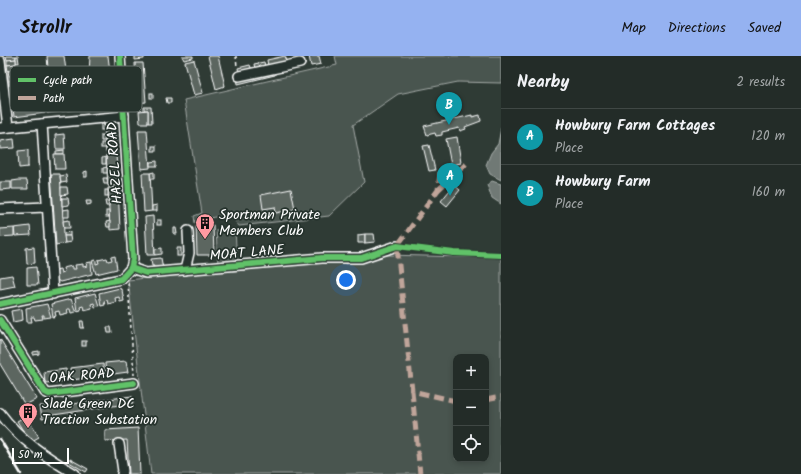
<!DOCTYPE html>
<meta charset="utf-8">
<style>
:root{--surface:#232c28;--page:#2f3834;--text:#f1f3f6;--muted:#a3a7a8;--line:#404845;--accent:#95b2f1}
body{margin:0;font-family:Kalam,sans-serif;background:var(--page);color:var(--text)}
.controls{position:absolute;right:12px;bottom:12px;display:grid;overflow:hidden;border-radius:8px;box-shadow:0 2px 6px #0003}
.controls button{width:36px;height:36px;display:grid;place-items:center;padding:0;border:0;border-bottom:1px solid var(--line);background:var(--surface);color:var(--text);font:20px sans-serif}
.scale{position:absolute;left:12px;bottom:10px;width:57px;box-sizing:border-box;padding-left:4px;border:2px solid #fff;border-top:0;font-size:11px;line-height:14px;white-space:nowrap;color:#fff;-webkit-text-stroke:3px #26332d;paint-order:stroke}
.you{position:absolute;left:346px;top:224px;width:14px;height:14px;margin:-10px;border:3px solid #fff;border-radius:50%;background:#1a73e8;box-shadow:0 0 0 6px #1a73e833}
.badge{display:grid;place-items:center;width:26px;height:26px;border-radius:50%;background:var(--accent);color:#fff;font-size:13px;font-weight:700}
.pin{position:absolute;translate:-50% -33px;filter:drop-shadow(0 1px 2px #0008)}
.pin::after{content:'';position:absolute;top:21px;width:14px;height:12px;background:inherit;clip-path:polygon(0 0,100% 0,50% 100%)}
.list{margin:0;padding:0;list-style:none}
h2{display:flex;justify-content:space-between;align-items:center;height:52px;margin:0;padding:0 16px;font-size:17px}
h2 small{font-size:13px;font-weight:400;color:var(--muted)}
.list li{display:grid;grid-template-columns:26px 1fr auto;gap:12px;align-items:center;box-sizing:border-box;height:56px;padding:0 16px;border-top:1px solid var(--line)}
.list b{display:block;font-size:15px;white-space:nowrap}
.list p{margin:0;font-size:13px;white-space:nowrap;color:var(--muted)}
.list em{font-size:13px;font-style:normal;color:var(--muted)}
.icon{flex:none;width:22px;height:22px;fill:none;stroke:currentColor;stroke-width:2;stroke-linecap:round;stroke-linejoin:round}
.map{position:relative;flex:none;width:501px;height:418px;overflow:hidden}
header{display:flex;align-items:center;gap:24px;box-sizing:border-box;height:56px;padding:0 20px;background:var(--accent);color:#111}
header strong{font-size:19px}
nav{display:flex;gap:22px;margin-inline-start:auto;font-size:14px}
main{display:flex}
aside{flex:1;background:var(--surface)}
.map>svg:first-child{display:block}
.green{fill:#4a544f;stroke:#a4aaa7;fill-rule:evenodd}
.water{fill:#707975;stroke:#a9afac}
.building{fill:#5b6661;stroke:#fff}
.lines{fill:none;stroke-linecap:round;stroke-linejoin:round}
.minor-casing{stroke:#fff;stroke-width:12}
.path{stroke:#fff;stroke-width:1.5;stroke-dasharray:3 3;stroke-linecap:butt}
.minor{stroke:#26332d;stroke-width:9}
.rail{stroke:#fff;stroke-width:2.5}
.quiet{stroke:#c0a59a;stroke-width:5;stroke-dasharray:10 5;stroke-linecap:butt}
.cycleway-casing{stroke:#26332d;stroke-width:8}
.cycleway{stroke:#61c268;stroke-width:6}
.labels{text-anchor:middle;dominant-baseline:central;stroke-width:3.5;stroke-linejoin:round;paint-order:stroke}
.street-label{font-size:14px;fill:#fff;stroke:#26332d}
.poi-label{font-size:14px;fill:#fff;stroke:#26332d;text-anchor:start}
.key{fill:#26332d;stroke:#67706c;stroke-width:1}
.key-label{font-size:11px;fill:#fff}
</style>
<header>
<strong>Strollr</strong>
<nav><a>Map</a><a>Directions</a><a>Saved</a></nav>
</header>
<main>
<div class="map">
<svg width="501" height="418" viewBox="0 0 501 418">
<rect width="100%" height="100%" fill="#2f3b35"/>
<filter id="ink" filterUnits="userSpaceOnUse"><feTurbulence type="fractalNoise" baseFrequency=".025" numOctaves="2"/><feDisplacementMap in="SourceGraphic" scale="8" xChannelSelector="R" yChannelSelector="G"/><feConvolveMatrix kernelMatrix="1 2 1 2 8 2 1 2 1" color-interpolation-filters="sRGB"/></filter>
<g filter="url(#ink)">
<g class="green">
<path d="M335,0H501V27L458,26L398,38L353,69L364,126L329,160L239,170C228,153 212,162 195,167L194,160L202,157L184,44L337,9Z"/>
<polygon points="235,173 237,208 218,209 216,174"/>
<path d="M387,199L501,202V418H151L128,224L191,217L247,214L272,209L318,204L347,208ZM456,301H486V403H456Z"/>
</g>
<g class="water">
<polygon points="501,72 501,124 490,118 486,109 491,97 498,88"/>
<polygon points="492,125 501,128 501,148 492,142 487,129"/>
</g>
<g class="building">
<polygon points="6,0 16,0 16,3 7,4"/>
<polygon points="16,0 18,0 19,7 16,7"/>
<polygon points="47,0 64,0 67,22 49,25"/>
<polygon points="90,0 108,0 110,16 89,18"/>
<polygon points="135,0 144,0 144,3 135,4"/>
<polygon points="182,0 193,0 193,2 184,4"/>
<polygon points="208,0 218,0 225,30 216,33"/>
<polygon points="285,0 287,5 268,10 267,4"/>
<polygon points="309,0 319,0 321,8 311,10"/>
<polygon points="16,3 16,8 7,9 7,4"/>
<polygon points="194,4 203,37 194,39 185,6"/>
<polygon points="264,6 265,10 255,13 254,8"/>
<polygon points="135,7 143,7 146,46 137,47"/>
<polygon points="16,8 17,14 8,15 7,9"/>
<polygon points="250,9 252,14 239,17 238,12"/>
<polygon points="17,14 18,19 9,20 8,15"/>
<polygon points="274,14 275,19 238,28 237,22"/>
<polygon points="18,19 18,24 9,25 9,20"/>
<polygon points="18,24 19,29 10,30 9,25"/>
<rect x="150" y="37" width="3" height="5"/>
<polygon points="166,42 171,42 171,47 167,47"/>
<polygon points="78,44 79,53 47,57 46,48"/>
<polygon points="44,48 45,57 14,61 13,51"/>
<polygon points="144,51 151,51 152,67 148,67 148,54 144,54"/>
<polygon points="148,54 148,67 140,67 139,55"/>
<polygon points="472,59 472,61 480,59 481,65 465,71 466,73 460,75 459,72 442,76 442,79 436,80 435,77 427,79 424,70"/>
<polygon points="114,65 116,96 106,97 104,66"/>
<rect x="101" y="68" width="3" height="6"/>
<polygon points="138,74 147,74 150,112 141,113"/>
<polygon points="64,78 65,93 56,93 55,79"/>
<polygon points="101,79 104,79 105,85 101,85"/>
<polygon points="457,81 461,107 451,109 446,83"/>
<polygon points="14,83 15,92 0,93 0,85"/>
<rect x="101" y="87" width="4" height="5"/>
<polygon points="429,89 435,114 429,115 423,90"/>
<rect x="152" y="90" width="4" height="5"/>
<polygon points="28,94 28,111 19,112 18,95"/>
<polygon points="64,94 64,98 56,98 56,95"/>
<polygon points="54,98 64,98 65,113 55,113"/>
<polygon points="116,98 118,129 108,130 106,99"/>
<polygon points="106,101 106,108 102,108 102,102"/>
<polygon points="157,105 157,110 150,110 150,106"/>
<polygon points="107,111 107,117 103,117 103,112"/>
<polygon points="87,115 87,121 84,121 84,116"/>
<polygon points="154,116 154,123 151,123 150,117"/>
<polygon points="142,117 150,117 152,155 144,156"/>
<polygon points="51,118 60,118 64,177 65,187 56,189"/>
<polygon points="66,119 67,126 61,127 60,120"/>
<polygon points="103,122 107,122 108,128 104,128"/>
<polygon points="19,124 27,124 28,133 12,133 12,125"/>
<polygon points="0,126 11,126 11,133 0,134"/>
<polygon points="454,129 460,134 447,150 441,145"/>
<polygon points="61,131 67,131 68,138 61,139"/>
<polygon points="118,131 120,173 110,174 108,132"/>
<polygon points="291,133 295,153 276,157 275,151 263,153 261,139"/>
<rect x="105" y="134" width="3" height="6"/>
<polygon points="62,142 68,142 69,149 62,150"/>
<polygon points="86,145 91,145 91,148 87,149"/>
<polygon points="105,145 109,145 109,150 106,150"/>
<polygon points="157,149 157,155 152,155 152,150"/>
<polygon points="69,153 69,161 63,161 63,154"/>
<rect x="106" y="155" width="3" height="6"/>
<polygon points="153,160 155,199 147,199 145,161"/>
<polygon points="69,164 70,172 64,172 63,165"/>
<rect x="157" y="164" width="4" height="5"/>
<polygon points="110,165 110,171 107,171 106,166"/>
<polygon points="196,169 213,169 214,199 197,199"/>
<polygon points="30,170 31,179 15,180 14,172"/>
<polygon points="14,172 14,180 0,181 0,173"/>
<polygon points="174,172 176,172 177,178 174,178"/>
<polygon points="70,176 70,180 64,180 64,177"/>
<polygon points="365,178 365,187 358,187 358,179"/>
<polygon points="365,178 374,178 375,186 365,187"/>
<polygon points="64,180 70,180 71,186 65,187"/>
<polygon points="34,191 35,207 27,208 26,192"/>
<polygon points="162,192 162,198 155,199 155,193"/>
<rect x="177" y="192" width="4" height="8"/>
<polygon points="115,200 117,213 96,218 92,205 96,204 96,208 99,207 98,204 107,202 108,205 112,204 111,201"/>
<polygon points="161,202 163,213 154,213 154,210 152,210 151,203"/>
<polygon points="91,206 92,218 60,226 57,224 55,214 60,213 61,217 64,216 63,212 72,210 72,213 76,213 75,209 83,208 83,211 87,210 86,207"/>
<polygon points="36,211 38,229 27,229 27,212"/>
<polygon points="12,219 15,230 0,233 0,221"/>
<polygon points="120,232 121,234 122,234 124,245 120,246 119,241 115,242 116,246 108,248 107,244 104,245 105,249 101,250 99,237"/>
<polygon points="95,237 99,250 95,251 94,247 91,248 92,252 84,254 83,250 80,251 81,254 77,255 75,242"/>
<polygon points="71,243 76,256 71,257 70,253 67,253 68,257 60,259 59,255 55,256 56,260 53,261 51,248"/>
<polygon points="47,248 51,261 44,262 44,259 42,259 43,263 35,264 34,261 31,261 32,266 27,266 26,252"/>
<polygon points="22,253 23,264 13,266 11,255"/>
<polygon points="80,265 83,265 84,272 81,272"/>
<polygon points="107,271 111,271 112,277 108,277"/>
<polygon points="0,283 37,343 25,349 0,308"/>
<rect x="82" y="285" width="4" height="5"/>
<polygon points="39,295 39,298 33,299 33,296"/>
<polygon points="126,305 128,316 106,319 105,307"/>
<polygon points="103,308 104,320 71,324 70,312"/>
<polygon points="66,313 68,325 45,327 44,316"/>
<polygon points="132,340 133,347 93,353 93,345"/>
<polygon points="92,345 93,353 47,360 47,362 42,363 40,350 47,350 47,352"/>
<polygon points="26,360 39,381 30,386 17,365"/>
<polygon points="138,372 140,418 129,418 127,384 105,385 105,374"/>
<polygon points="70,403 88,413 86,416 69,406"/>
</g>
<g class="lines">
<g class="minor-casing">
<g id="minor">
<polyline points="0,5 8,71"/>
<polyline points="239,20 300,7"/>
<polyline points="42,68 53,238"/>
<polyline points="0,72 124,60"/>
<polyline points="0,153 46,151"/>
<polyline points="131,212 146,217 322,202 361,202 397,190"/>
<polyline points="185,214 189,197 188,175"/>
<polyline points="0,248 121,223 131,212 133,203 120,0"/>
<polyline points="0,264 45,336 49,338 134,327"/>
<path d="M0,357C20,384 46,401 75,418"/>
<polyline points="119,388 123,415 122,418"/>
</g>
</g>
<g class="path">
<polyline points="236,0 237,12"/>
<polyline points="128,227 134,319"/>
</g>
<use href="#minor" class="minor"/>
<polyline class="rail" points="0,383 21,418"/>
<g class="quiet">
<polyline points="440,116 438,134 397,190 412,335 456,345"/>
<polyline points="438,134 466,108"/>
<polyline points="412,335 420,418"/>
<polyline points="486,344 501,341"/>
</g>
<g class="cycleway-casing">
<g id="cycleway">
<polyline points="131,212 146,217 322,202 361,202 397,190 454,197 501,199"/>
<polyline points="0,248 121,223 131,212 133,203 120,0"/>
<polyline points="0,264 45,336 49,338 134,327"/>
</g>
</g>
<use href="#cycleway" class="cycleway"/>
</g>
</g>
<defs>
<g id="building-pin" transform="scale(1)"><path d="M0 17L-7.5 6A9.5 9.5 0 1 1 7.5 6Z" fill="#ff9aa2" stroke="#26332d"/><path d="M-4-6H4V6H1V3H-1V6H-4ZM-2.5-4.3h1.7v1.8h-1.7ZM.8-4.3h1.7v1.8H.8ZM-2.5-1h1.7V.8h-1.7ZM.8-1h1.7V.8H.8Z" fill="#111"/></g>
</defs>
<g fill-rule="evenodd">
<use href="#building-pin" x="205" y="167"/>
<use href="#building-pin" x="28" y="356"/>
</g>
<g class="labels">
<g class="street-label">
<text transform="translate(115 107) rotate(-94)">HAZEL ROAD</text>
<text transform="translate(247 197) rotate(-5)">MOAT LANE</text>
<text transform="translate(82 320) rotate(-5)">OAK ROAD</text>
</g>
<g class="poi-label">
<text x="219" y="159">Sportman Private<tspan x="219" dy="16">Members Club</tspan></text>
<text x="42" y="348">Slade Green DC<tspan x="42" dy="16">Traction Substation</tspan></text>
</g>
</g>
<rect x="10" y="10" width="132" height="46" rx="6" class="key"/>
<rect x="18" y="22" width="18" height="4" fill="#61c268"/>
<rect x="18" y="40" width="18" height="4" fill="#c0a59a"/>
<g class="key-label">
<text x="43" y="28">Cycle path</text>
<text x="43" y="46">Path</text>
</g>
</svg>
<div class="controls">
<button>+</button>
<button>−</button>
<button><svg class="icon" aria-label="locate" viewBox="0 0 24 24"><circle cx="12" cy="12" r="6"/><path d="M12 2v4M12 18v4M2 12h4M18 12h4"/></svg></button>
</div>
<div class="scale">50 m</div>
<div class="you"></div>
<div class="pin badge" style="left:450px;top:140px;background:#0f9aa8">A</div>
<div class="pin badge" style="left:449px;top:69px;background:#0f9aa8">B</div>
</div>
<aside>
<h2>Nearby<small>2 results</small></h2>
<ul class="list">
<li><span class="badge" style="background:#0f9aa8">A</span><div><b>Howbury Farm Cottages</b><p>Place</p></div><em>120 m</em></li>
<li><span class="badge" style="background:#0f9aa8">B</span><div><b>Howbury Farm</b><p>Place</p></div><em>160 m</em></li>
</ul>
</aside>
</main>
